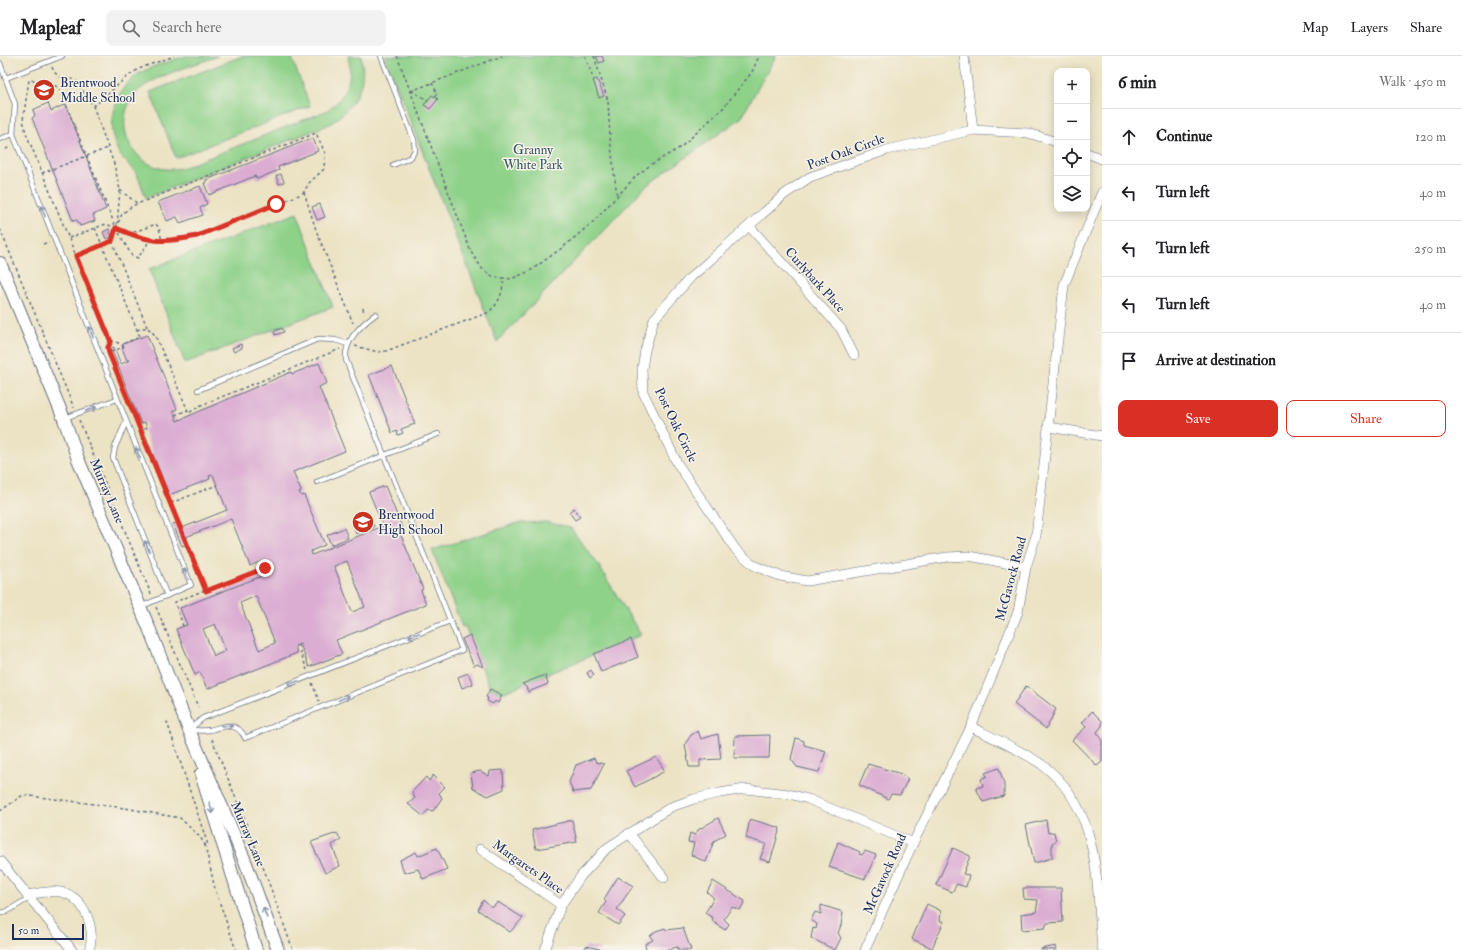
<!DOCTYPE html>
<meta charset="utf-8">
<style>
:root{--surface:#fff;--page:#f2f2f2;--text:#202124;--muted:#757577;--line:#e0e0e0;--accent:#d93025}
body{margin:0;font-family:"IM FELL Double Pica",serif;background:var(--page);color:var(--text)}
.controls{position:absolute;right:12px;top:12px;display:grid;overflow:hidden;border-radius:8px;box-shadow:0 2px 10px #0003}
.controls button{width:36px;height:36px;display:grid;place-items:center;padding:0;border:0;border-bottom:1px solid var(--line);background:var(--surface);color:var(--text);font:20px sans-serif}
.scale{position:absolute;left:12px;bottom:10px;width:72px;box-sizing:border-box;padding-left:4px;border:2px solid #1b2f5e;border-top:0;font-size:11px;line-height:14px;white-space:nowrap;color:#1b2f5e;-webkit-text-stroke:3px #f7f3e8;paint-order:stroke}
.stop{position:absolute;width:12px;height:12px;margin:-9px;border:3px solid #d93025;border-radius:50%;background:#fff}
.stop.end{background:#d93025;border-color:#fff;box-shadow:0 1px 4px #0008}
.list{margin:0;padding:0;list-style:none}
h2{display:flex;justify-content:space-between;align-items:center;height:52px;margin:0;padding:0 16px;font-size:17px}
h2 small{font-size:13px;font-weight:400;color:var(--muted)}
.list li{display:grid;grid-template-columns:26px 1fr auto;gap:12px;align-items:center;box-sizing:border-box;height:56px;padding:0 16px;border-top:1px solid var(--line)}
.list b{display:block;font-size:15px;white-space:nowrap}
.list em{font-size:13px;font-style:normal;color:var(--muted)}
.actions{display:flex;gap:8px;padding:12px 16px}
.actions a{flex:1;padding:9px 0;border:1px solid var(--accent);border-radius:8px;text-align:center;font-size:14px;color:var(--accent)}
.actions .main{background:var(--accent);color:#fff}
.icon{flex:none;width:22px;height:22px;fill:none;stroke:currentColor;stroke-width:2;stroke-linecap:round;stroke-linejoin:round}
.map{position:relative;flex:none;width:1102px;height:894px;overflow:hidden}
header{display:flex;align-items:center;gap:24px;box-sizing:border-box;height:56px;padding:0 20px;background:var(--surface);border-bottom:1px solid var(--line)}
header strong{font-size:19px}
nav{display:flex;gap:22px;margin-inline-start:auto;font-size:14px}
.search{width:280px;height:36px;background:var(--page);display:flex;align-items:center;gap:10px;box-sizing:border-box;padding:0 14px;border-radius:8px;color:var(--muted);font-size:15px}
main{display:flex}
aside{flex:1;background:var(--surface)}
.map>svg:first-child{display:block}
.green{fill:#8ed189;stroke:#548074}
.building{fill:#dbadd3;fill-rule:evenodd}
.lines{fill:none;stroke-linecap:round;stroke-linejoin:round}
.lane-casing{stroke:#646e82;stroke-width:6}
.street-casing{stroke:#646e82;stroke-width:10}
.secondary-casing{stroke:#646e82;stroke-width:14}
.path{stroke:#646e82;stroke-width:1.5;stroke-dasharray:3 3;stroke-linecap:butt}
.lane{stroke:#fff;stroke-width:4.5}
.street{stroke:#fff;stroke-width:9}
.secondary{stroke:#fff;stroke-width:12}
.oneway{stroke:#8d97ae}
.route{stroke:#d93025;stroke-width:5}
.labels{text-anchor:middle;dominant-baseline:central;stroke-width:3;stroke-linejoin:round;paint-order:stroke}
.poi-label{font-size:13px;fill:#1b2f5e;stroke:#f7f3e8;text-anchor:start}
.park-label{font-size:13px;fill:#385869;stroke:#f7f3e8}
.street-label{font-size:13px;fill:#1b2f5e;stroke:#f7f3e8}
</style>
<header>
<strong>Mapleaf</strong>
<div class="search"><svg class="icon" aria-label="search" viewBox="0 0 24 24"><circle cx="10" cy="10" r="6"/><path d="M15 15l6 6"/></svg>Search here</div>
<nav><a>Map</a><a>Layers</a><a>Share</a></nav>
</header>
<main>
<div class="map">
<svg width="1102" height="894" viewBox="0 0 1102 894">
<rect width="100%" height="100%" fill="#f7f3e8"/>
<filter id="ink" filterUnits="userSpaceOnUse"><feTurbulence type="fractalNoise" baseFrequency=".025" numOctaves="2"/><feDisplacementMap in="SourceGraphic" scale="8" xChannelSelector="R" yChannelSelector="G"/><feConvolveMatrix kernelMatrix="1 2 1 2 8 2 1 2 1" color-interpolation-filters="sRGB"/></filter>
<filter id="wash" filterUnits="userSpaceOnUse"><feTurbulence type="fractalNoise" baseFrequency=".012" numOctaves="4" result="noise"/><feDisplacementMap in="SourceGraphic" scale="16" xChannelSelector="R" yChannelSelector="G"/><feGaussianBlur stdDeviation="0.9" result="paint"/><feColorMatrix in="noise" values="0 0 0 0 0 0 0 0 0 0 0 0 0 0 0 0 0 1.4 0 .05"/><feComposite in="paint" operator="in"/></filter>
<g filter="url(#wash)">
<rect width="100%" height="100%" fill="#ece3c4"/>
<g class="green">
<path d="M185,0H218C197,8 151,21 137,36C105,71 140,125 185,111L326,55C345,43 354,23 348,0H361C368,29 353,52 330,68L146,142C143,134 140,124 136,117C130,108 121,103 117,93C105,68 114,35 137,19C150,10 169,6 185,0Z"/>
<polygon points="242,0 291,0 310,50 176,102 150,36"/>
<polygon points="385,0 776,0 741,62 646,130 497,286"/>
<polygon points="297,157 333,251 185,307 149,213"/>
<polygon points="545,466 570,471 597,507 641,579 502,637 490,632 465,570 462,571 432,494 518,467"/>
</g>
<g id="blocks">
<g class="building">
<polygon points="596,0 602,0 604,5 599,7"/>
<polygon points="597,23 604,40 599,42 593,24"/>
<polygon points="432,39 438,43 430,53 424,49"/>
<polygon points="48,47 51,55 66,48 106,153 93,159 95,165 80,170 77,164 73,165 32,62 35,60 33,54"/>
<polygon points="313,82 318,95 278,111 279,114 257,123 255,120 209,139 204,127 206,127 206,124"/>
<polygon points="281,118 284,126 279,128 276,120"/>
<polygon points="200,130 207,148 200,152 203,159 180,167 177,161 167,165 158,146"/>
<polygon points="320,148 325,161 317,164 312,151"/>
<polygon points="109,173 112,181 106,183 103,176"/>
<polygon points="282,272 284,276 275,279 274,275"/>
<path d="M147,279L177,353L173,355L177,365L291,316L292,318L319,307L327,327L319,331L345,395L293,416L301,435L299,436L301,440L304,439L325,489L311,495L312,499L383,470L369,436L385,430L404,476L400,477L423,533L421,534L426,548L336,584L342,598L309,611L300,588L295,590L297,597L207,633L200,616L195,619L176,573L187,569L180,552L267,518L262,505L250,510L231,463L186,481L188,488L182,490L173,468L179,466L182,472L227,454L213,419L209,420L210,423L169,439L143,373L147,372L145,366L141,368L111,292L114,291L121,308L130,304H127L122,292L124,291L123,288ZM347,505L365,551L352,556L334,510ZM256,540L275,587L259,594L240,547ZM215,568L226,595L214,600L203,573Z"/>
<polygon points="241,288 242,292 234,296 232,292"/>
<polygon points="392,310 415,368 401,373 403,377 398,379 397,375 392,377 369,319"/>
<polygon points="574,452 580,461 575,464 569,456"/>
<polygon points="370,461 374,471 356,478 353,468"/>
<polygon points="344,472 348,482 331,489 327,479"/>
<polygon points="470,579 483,611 477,608 474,610 462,583"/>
<polygon points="631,583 638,601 601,616 594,598"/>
<polygon points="591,614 594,619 590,622 587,617"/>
<polygon points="468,617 473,628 462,632 458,621"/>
<polygon points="545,619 548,628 528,636 526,631 522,628"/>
<polygon points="1026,630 1056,653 1046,673 1014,648"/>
<polygon points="490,633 502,639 498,647 495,645 493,648 487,645 488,642 486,641"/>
<polygon points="1092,655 1102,665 1102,670 1097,676 1102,685 1102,706 1097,710 1072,684 1086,671 1082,667"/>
<polygon points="698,675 701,683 718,678 721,703 700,704 700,711 689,711 685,688 691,679"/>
<polygon points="770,679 769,702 734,702 735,680"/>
<polygon points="796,682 804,685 804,689 826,695 819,716 797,711 791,703"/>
<polygon points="656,701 665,715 635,731 626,715"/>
<polygon points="594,702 596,706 604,708 591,734 573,736 569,726 576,709"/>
<polygon points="868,708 901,718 908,723 900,739 891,738 888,743 859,729"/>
<polygon points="999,712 1004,728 1004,740 983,746 976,732 983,730 981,723 987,720 985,717"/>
<polygon points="503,714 504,733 488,740 473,732 471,717 480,715 489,720 490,715"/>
<polygon points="433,719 445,731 439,737 442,742 433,755 428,754 423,760 408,748 415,742 412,736 426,721 429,725"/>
<polygon points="718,762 726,778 714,785 706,806 691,799 694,787 688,786 690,777 695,779 698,774"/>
<polygon points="750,763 780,772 770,806 760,803 766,788 746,782"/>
<polygon points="572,764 577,786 536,793 532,774"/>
<polygon points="1046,764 1048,777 1054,776 1056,785 1052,787 1052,802 1034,807 1026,769"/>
<polygon points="337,777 341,784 332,789 340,810 325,817 311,786"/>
<polygon points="838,786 860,796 859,798 862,799 865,795 876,799 865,823 829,811"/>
<polygon points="437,792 447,813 423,823 418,813 404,817 400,804 416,796 418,800"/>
<polygon points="953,792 970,800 963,818 969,819 966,831 957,828 952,836 936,829"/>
<polygon points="618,821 633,830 617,853 625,860 618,869 599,857 606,846 604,843"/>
<polygon points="713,825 745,845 740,854 732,851 724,863 729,868 725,874 712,865 713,862 705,857 714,842 707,836"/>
<polygon points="1023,832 1061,832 1063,866 1047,867 1045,872 1022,874 1021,858 1036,856 1038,844 1024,843"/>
<polygon points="483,844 492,852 498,846 523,862 510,876 478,854"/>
<polygon points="927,848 941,855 940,865 944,865 932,892 912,883"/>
<polygon points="821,849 843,856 841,869 838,877 841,882 835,894 811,882 813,872 816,873 817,868 811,864 815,856 821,858"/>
<polygon points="665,872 666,874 683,872 691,894 678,894 678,891 673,892 671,894 646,894 645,888 653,884 650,880 656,875"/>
<polygon points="586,890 600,893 600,894 584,894"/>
<polygon points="1056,890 1057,894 1041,894 1041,893"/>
</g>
</g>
</g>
<g filter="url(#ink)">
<use href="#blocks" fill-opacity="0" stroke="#646e82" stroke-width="1"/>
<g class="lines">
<g class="lane-casing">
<g id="lane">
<polyline points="381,0 414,84 415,94 411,101 393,109"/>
<polyline points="0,7 15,48 13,78"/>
<polyline points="6,22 62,0"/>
<polyline points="0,83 13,78 191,529 140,551"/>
<polyline points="198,334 318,283 335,284 348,288"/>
<polyline points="65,362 117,343"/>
<polyline points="126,366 115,391 113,402 167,540"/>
<polyline points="317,426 438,378"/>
<polyline points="190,673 203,662 450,565"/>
<path d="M190,674C196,674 204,675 210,674C223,670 238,665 245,682L462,594L346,304C344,285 362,268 376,258"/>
<polyline points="0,857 6,856 29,842"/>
</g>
</g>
<g class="street-casing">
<g id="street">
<polyline points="964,0 973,74"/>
<polyline points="1087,97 1102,103"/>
<polyline points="750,171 841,273 854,299"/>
<polyline points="1049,371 1102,380"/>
<polyline points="1026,511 969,500 947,501 807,525 780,520 755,510 736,494 677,407 643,336 642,313 645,294 654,263 691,221 785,138 810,121 887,94 973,74 1028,77 1057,86"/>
<path d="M971,671C994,682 1019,693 1041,708C1101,751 1096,826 1102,892"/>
<polyline points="629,777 664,822"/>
<polyline points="480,793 561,849"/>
<polyline points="0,805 72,894"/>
<path d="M27,839C38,837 50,834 61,836C85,841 96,873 89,894"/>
<polyline points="545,894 561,849 581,820 607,792 671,751 694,743 720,737 745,733 789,738 808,743 913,787"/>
<polyline points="865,894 913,787 971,671 1018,556 1026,511 1036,480 1064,229 1102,136"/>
</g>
</g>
<g class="secondary-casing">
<g id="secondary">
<polyline points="0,207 64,363 78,403 149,572 189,674 245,805 278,894"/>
<polyline points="201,718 256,894"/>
</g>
</g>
<g class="path">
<polyline points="397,0 471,196 483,214 494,221 511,223 530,215 562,192 593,166 637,119 652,108 681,91 723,52 752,16 759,0"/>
<polyline points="585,0 593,22"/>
<polyline points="594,0 608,45 610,81 617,141"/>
<path d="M52,11C56,23 65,22 76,24L93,50L114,108L120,134L117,170"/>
<polyline points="432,27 437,37 435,41"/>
<polyline points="411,35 502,0"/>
<polyline points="411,35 428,44"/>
<path d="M93,50C107,41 117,28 131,18C143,9 160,6 174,0"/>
<polyline points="6,93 10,91"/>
<polyline points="42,117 108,92"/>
<polyline points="120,134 138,148"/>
<polyline points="304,136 316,174 353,267"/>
<polyline points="95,172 140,281 122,288 123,291 109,297 206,535 265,512"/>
<polyline points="116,172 122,158 132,150 316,77 325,97 324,113 309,127 304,136 299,139 197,180 153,185 128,178"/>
<polyline points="0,173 74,352"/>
<polyline points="69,182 106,168 116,172"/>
<polyline points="112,185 147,271"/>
<polyline points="43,188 49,186"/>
<polyline points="76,200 112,185 116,172 128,178 156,168 159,172 162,185"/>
<polyline points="363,252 364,258"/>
<polyline points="137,274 147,271 155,279 189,357 199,350 340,293"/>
<polyline points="111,286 26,77 23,64 29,24 46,25 59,32 116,172 132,200 138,202 150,184"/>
<path d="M355,290L378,296L386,295L487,257C500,248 502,237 504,223"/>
<polyline points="109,297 109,287 113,285 121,288"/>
<polyline points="175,359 188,354"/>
<polyline points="79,364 151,538"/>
<polyline points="171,447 217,429"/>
<polyline points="156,551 198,651"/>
<polyline points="183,570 175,546 205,534"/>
<polyline points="298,589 307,614"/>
<polyline points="312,627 319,645"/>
<polyline points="212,683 258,797 293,894"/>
<polyline points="0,755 23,739 125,752 180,762 200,781 205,789 208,789 166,663"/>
<polyline points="205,789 215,833 236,894"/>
</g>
<use href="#lane" class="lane"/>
<use href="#street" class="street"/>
<use href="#secondary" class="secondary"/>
</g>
<defs><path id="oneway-shaft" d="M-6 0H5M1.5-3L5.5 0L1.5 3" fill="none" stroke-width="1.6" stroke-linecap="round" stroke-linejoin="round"/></defs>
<g class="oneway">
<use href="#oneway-shaft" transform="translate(43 155) rotate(-112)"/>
<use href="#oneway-shaft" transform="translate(91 276) rotate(-111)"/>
<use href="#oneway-shaft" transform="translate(91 353) rotate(-21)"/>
<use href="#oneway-shaft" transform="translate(138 397) rotate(-112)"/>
<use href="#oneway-shaft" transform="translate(147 490) rotate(-112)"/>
<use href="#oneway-shaft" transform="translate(186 518) rotate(-112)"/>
<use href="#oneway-shaft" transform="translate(414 579) rotate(158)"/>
<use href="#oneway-shaft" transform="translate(293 627) rotate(158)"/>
<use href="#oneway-shaft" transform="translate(344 642) rotate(-22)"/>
<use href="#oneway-shaft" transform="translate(227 670) rotate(2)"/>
<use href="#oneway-shaft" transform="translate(211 752) rotate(73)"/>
<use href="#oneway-shaft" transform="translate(265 857) rotate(-111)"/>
</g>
</g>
<g class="lines" filter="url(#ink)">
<path class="route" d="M265,512L206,535L109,297L108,291L111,286L76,200L112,185L116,172C149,187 163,187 197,180L276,148"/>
</g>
<defs>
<g id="school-disc" transform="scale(1.15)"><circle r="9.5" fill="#c8321e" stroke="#f7f3e8"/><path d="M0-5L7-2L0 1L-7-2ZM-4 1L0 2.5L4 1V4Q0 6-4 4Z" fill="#fff"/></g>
</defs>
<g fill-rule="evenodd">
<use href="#school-disc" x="44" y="34"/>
<use href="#school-disc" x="363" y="466"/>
</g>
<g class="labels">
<g class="poi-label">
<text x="60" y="27">Brentwood<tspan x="60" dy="15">Middle School</tspan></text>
<text x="378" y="459">Brentwood<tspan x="378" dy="15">High School</tspan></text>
</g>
<g class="park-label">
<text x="533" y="94">Granny<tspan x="533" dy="15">White Park</tspan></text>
</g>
<g class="street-label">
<text transform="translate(846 96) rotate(-20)">Post Oak Circle</text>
<text transform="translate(815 224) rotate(48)">Curlybark Place</text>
<text transform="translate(676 369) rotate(64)">Post Oak Circle</text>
<text transform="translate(107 435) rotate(67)">Murray Lane</text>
<text transform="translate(1011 523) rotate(-75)">McGavock Road</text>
<text transform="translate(248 778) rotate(67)">Murray Lane</text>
<text transform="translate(528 811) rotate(35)">Margarets Place</text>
<text transform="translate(885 818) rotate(-66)">McGavock Road</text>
</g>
</g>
</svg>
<div class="controls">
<button>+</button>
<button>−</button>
<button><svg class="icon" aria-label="locate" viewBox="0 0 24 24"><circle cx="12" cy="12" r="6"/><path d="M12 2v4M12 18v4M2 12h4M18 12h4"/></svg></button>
<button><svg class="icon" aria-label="layers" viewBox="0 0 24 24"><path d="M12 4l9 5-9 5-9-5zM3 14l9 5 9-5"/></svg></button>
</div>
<div class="scale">50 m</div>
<div class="stop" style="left:276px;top:148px"></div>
<div class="stop end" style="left:265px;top:512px"></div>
</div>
<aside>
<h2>6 min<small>Walk · 450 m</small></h2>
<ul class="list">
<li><svg class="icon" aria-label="ahead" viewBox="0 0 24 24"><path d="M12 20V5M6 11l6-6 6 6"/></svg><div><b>Continue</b></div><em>120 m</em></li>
<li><svg class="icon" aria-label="left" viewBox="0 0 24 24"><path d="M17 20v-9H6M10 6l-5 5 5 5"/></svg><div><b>Turn left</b></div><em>40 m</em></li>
<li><svg class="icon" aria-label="left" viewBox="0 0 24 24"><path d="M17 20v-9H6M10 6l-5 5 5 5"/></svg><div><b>Turn left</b></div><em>250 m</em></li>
<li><svg class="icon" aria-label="left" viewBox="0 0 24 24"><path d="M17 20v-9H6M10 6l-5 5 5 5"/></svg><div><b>Turn left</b></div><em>40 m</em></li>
<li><svg class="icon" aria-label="arrive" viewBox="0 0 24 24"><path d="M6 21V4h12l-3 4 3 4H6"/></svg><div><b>Arrive at destination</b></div></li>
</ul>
<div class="actions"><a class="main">Save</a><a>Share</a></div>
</aside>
</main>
